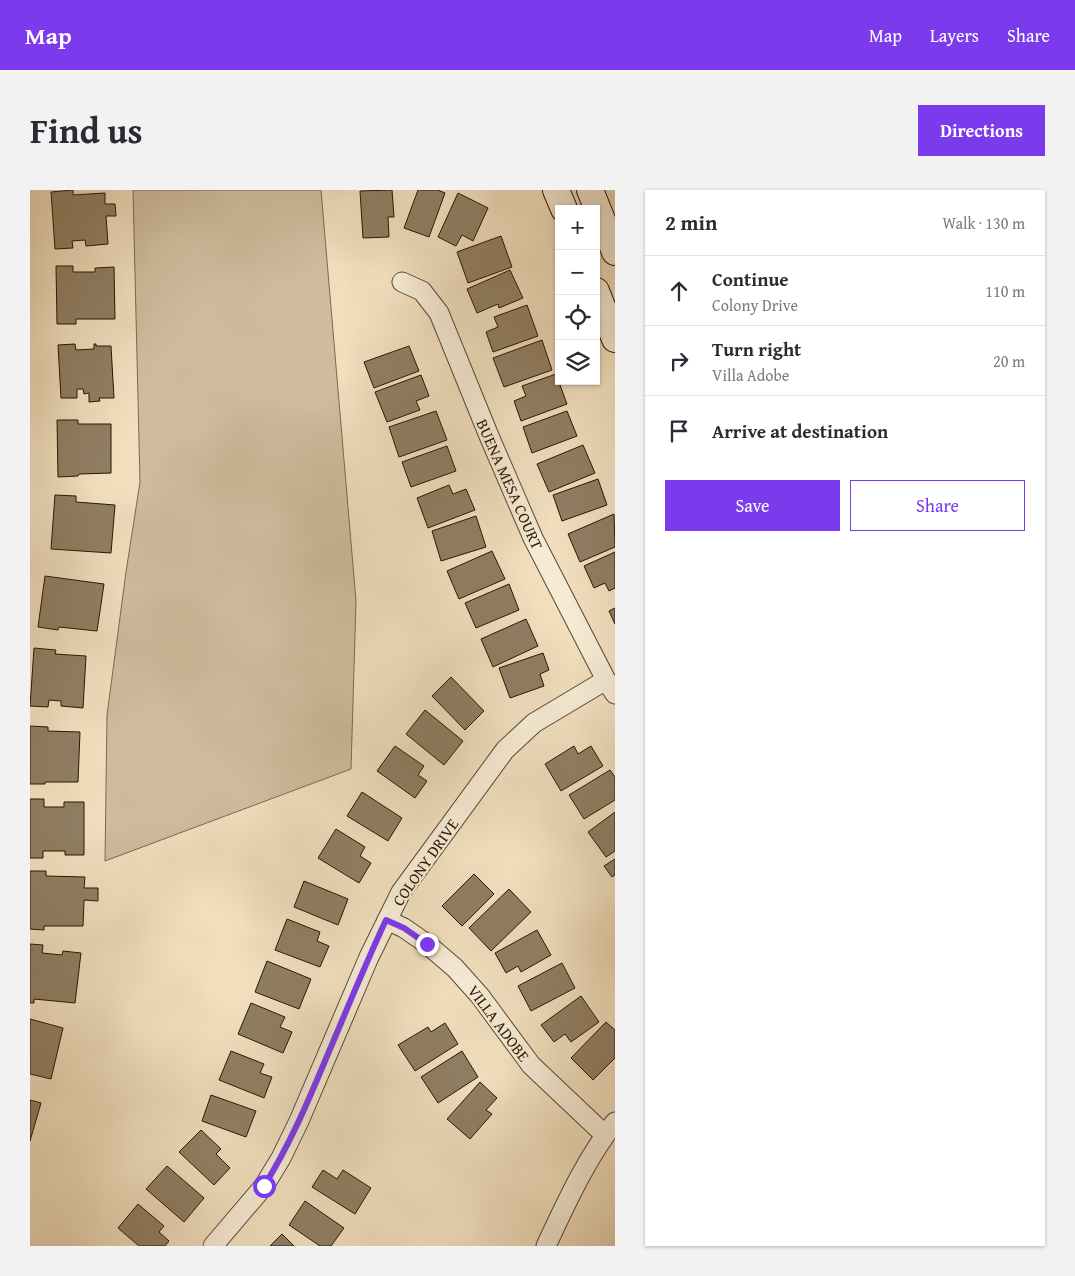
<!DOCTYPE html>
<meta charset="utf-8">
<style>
:root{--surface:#fff;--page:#f2f2f3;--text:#2b2b33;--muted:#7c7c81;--line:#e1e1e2;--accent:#7c3aed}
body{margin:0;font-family:"Gentium Book Plus",serif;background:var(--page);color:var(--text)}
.controls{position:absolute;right:15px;top:15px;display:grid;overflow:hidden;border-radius:0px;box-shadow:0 1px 4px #0004}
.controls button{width:45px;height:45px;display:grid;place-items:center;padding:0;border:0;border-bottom:1px solid var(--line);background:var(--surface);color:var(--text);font:25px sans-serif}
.stop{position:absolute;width:15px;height:15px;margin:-11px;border:4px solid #7c3aed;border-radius:50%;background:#fff}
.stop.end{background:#7c3aed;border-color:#fff;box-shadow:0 1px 5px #0008}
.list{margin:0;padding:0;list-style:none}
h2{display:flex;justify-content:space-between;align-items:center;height:65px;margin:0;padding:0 20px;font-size:21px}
h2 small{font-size:16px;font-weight:400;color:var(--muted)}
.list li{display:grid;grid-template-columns:32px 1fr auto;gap:15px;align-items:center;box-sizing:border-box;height:70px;padding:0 20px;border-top:1px solid var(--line)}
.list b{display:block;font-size:19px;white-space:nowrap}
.list p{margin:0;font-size:16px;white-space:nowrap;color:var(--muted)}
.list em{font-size:16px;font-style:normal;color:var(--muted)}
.actions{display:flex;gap:10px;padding:15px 20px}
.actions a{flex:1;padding:11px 0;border:1px solid var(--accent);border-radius:0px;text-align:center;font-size:18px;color:var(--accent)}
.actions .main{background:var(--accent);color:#fff}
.icon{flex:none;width:28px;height:28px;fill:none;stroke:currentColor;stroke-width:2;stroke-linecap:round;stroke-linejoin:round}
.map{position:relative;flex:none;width:585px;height:1056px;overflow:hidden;border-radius:0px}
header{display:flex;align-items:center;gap:30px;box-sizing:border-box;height:70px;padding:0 25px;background:var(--accent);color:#fff}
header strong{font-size:24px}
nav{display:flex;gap:28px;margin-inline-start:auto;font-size:18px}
.intro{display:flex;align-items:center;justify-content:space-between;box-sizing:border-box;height:120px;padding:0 30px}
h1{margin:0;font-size:35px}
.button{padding:12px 22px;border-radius:0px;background:var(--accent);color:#fff;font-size:18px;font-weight:700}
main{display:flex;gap:30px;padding:0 30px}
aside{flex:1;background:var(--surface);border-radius:0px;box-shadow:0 1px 4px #0004}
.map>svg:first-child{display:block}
.green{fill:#cebc9d;stroke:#7b694f}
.building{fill:#907e63;stroke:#281601}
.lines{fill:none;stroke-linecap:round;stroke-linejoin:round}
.street-casing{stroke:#5a4830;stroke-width:21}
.secondary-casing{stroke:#281601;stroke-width:28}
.street{stroke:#f5ead4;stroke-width:19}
.secondary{stroke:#f5ead4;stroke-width:26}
.route{stroke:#7c3aed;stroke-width:6}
.labels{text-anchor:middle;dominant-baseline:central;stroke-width:4.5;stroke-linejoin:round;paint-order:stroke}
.street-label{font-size:16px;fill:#281601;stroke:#f5ead4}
</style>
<header>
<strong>Map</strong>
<nav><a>Map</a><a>Layers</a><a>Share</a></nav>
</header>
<div class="intro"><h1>Find us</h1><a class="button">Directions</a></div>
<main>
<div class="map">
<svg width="585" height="1056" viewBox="0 0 585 1056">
<rect width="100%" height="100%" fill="#f0debd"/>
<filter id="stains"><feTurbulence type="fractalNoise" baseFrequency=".004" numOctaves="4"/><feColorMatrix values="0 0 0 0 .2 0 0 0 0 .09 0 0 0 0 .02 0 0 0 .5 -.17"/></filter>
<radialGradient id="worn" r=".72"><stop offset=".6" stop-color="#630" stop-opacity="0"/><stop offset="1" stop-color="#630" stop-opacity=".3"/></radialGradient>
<polygon class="green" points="103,0 291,0 326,411 321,579 75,671 77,525 96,382 110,292"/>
<g class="building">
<polygon points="43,0 43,5 75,3 75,14 85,14 86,26 76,26 78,54 56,56 55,50 42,51 43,58 25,59 21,2"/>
<polygon points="362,0 364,27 358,27 359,47 333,48 330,1"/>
<polygon points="388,0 408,0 415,3 399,47 374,38"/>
<polygon points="428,3 458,18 443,51 432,45 426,56 408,47"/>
<polygon points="471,46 482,77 438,93 427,62"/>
<polygon points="26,76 43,76 43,82 65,82 65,78 84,77 85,129 46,129 46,134 27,134"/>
<polygon points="480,80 493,108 469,118 468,114 447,123 437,99"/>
<polygon points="497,115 508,146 463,162 456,142 468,137 464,127"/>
<polygon points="512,150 522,180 474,197 463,168"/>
<polygon points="45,154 46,160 64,159 64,154 66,154 66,156 81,156 84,208 69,208 70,211 59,212 59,203 54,204 53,199 47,199 47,208 31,208 28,155"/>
<polygon points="379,156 389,181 344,198 334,172"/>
<polygon points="526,184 537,214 491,231 484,211 496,206 492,196"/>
<polygon points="391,185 399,206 386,211 390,220 357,232 345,202"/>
<polygon points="406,221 417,250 369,267 359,237"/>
<polygon points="537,221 547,246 502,263 493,237"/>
<polygon points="27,230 48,230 48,234 81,234 81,283 49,284 48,286 28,287"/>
<polygon points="553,255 565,283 519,302 507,274"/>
<polygon points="417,256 426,281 381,297 372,272"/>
<polygon points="568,289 577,315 532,331 523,305"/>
<polygon points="419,295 423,304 436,299 445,320 398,338 387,308"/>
<polygon points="25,305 46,306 46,312 85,315 81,363 21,359"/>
<polygon points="584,324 585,357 550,372 538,344"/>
<polygon points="446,326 456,357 411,371 402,341"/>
<polygon points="462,361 475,389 429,409 417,381"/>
<polygon points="585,362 585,398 579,401 575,393 564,398 554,376"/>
<polygon points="15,386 74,394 67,441 29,437 28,440 8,437"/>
<polygon points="479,394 489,420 446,438 435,413"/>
<polygon points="585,418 585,434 579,421"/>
<polygon points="496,429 508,456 463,477 451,449"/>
<polygon points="4,458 26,460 25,464 56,466 53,518 31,516 31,511 19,510 18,517 0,516"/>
<polygon points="513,463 519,480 510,484 514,496 480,508 469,478"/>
<polygon points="421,487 454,521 435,540 402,506"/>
<polygon points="395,520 433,551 414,575 376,544"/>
<polygon points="0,536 18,537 18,541 50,542 48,592 15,592 15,594 0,594"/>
<polygon points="365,556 394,576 388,585 397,591 385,608 347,581"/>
<polygon points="544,556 548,564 561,556 573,576 531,601 515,574"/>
<polygon points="580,580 585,587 585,610 554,629 539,605"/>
<polygon points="332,602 372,628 358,651 317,626"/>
<polygon points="0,609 14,609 14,617 34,617 34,612 54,612 54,665 35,665 35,661 13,661 13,668 0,668"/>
<polygon points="585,622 585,661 576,667 558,642"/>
<polygon points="306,639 335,657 330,666 341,673 329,693 288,668"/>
<polygon points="585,669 585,685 582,687 574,676"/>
<polygon points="0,681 16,681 16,686 55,687 54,698 68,698 68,711 54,710 53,736 14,736 14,740 0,739"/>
<polygon points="444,684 464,704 432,736 412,716"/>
<polygon points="274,691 318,709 308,735 264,717"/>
<polygon points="479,699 501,722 461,761 439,738"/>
<polygon points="257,729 290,742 287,751 299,756 290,777 245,760"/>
<polygon points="507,740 521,765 491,782 488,776 476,783 465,763"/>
<polygon points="0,754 13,755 12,763 32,765 33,761 51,763 45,813 4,809 4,813 0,813"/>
<polygon points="237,771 281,789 269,819 225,802"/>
<polygon points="532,773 545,798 501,821 488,796"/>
<polygon points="551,806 569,832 541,852 535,844 524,852 511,835"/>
<polygon points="221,813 255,827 250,837 262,842 253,863 208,844"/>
<polygon points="0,829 33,838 21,889 0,884"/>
<polygon points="576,832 585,840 585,868 563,890 541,868"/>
<polygon points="415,833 428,854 385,881 368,855 398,837 401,842"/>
<polygon points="201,861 234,874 230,883 242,887 234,908 189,890"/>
<polygon points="432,861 448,887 408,913 391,887"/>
<polygon points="450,892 467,908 456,920 462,924 440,949 417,929"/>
<polygon points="181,905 226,921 216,947 172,931"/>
<polygon points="0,910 11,913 0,951"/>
<polygon points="171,940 191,959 186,964 200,978 184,995 149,962"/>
<polygon points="137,976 174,1008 154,1032 116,999"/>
<polygon points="293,980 307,989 313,980 341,998 325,1024 282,997"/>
<polygon points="275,1011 314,1038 301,1056 290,1056 259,1035"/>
<polygon points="108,1014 134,1036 129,1042 139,1051 135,1056 109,1056 88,1038"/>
<polygon points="252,1044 264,1056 240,1056"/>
</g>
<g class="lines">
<g class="street-casing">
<g id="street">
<polyline points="372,92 392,101 409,123 459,246 503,348 576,490 585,504"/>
<polyline points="357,730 374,738 397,754 425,778 450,806 501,875 575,945"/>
<polyline points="183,1056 234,996 251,968 269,931 339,767 371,702 475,560 504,533 576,490"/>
<path d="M516,1056C536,1013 556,969 585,932"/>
</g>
</g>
<g class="secondary-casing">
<g id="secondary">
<polyline points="526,0 534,19"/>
<polyline points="560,0 585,62"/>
<polyline points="566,101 585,149"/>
</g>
</g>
<use href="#street" class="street"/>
<use href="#secondary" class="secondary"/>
</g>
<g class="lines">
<path class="route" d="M234,996C259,956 277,914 295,871C315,824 334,777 356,730L374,738L397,754"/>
</g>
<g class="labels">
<g class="street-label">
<text transform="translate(480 294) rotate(66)">BUENA MESA COURT</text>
<text transform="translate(395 672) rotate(-55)">COLONY DRIVE</text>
<text transform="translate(469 833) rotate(53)">VILLA ADOBE</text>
</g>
</g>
<rect width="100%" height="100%" filter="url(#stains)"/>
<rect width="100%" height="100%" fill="url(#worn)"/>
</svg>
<div class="controls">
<button>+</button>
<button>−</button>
<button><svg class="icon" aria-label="locate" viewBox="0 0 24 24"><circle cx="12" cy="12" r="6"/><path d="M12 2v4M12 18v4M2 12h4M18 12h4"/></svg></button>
<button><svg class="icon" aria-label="layers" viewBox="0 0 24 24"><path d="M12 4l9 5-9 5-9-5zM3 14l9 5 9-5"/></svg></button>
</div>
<div class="stop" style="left:234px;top:996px"></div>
<div class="stop end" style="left:397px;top:754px"></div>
</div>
<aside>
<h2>2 min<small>Walk · 130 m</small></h2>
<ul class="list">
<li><svg class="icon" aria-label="ahead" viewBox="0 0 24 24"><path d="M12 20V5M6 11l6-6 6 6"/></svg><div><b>Continue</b><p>Colony Drive</p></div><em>110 m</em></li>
<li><svg class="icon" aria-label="right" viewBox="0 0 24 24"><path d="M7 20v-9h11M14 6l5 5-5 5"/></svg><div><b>Turn right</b><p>Villa Adobe</p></div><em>20 m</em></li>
<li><svg class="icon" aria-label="arrive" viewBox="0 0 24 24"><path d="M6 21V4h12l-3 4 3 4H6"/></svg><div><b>Arrive at destination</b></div></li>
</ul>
<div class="actions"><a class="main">Save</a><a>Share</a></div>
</aside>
</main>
